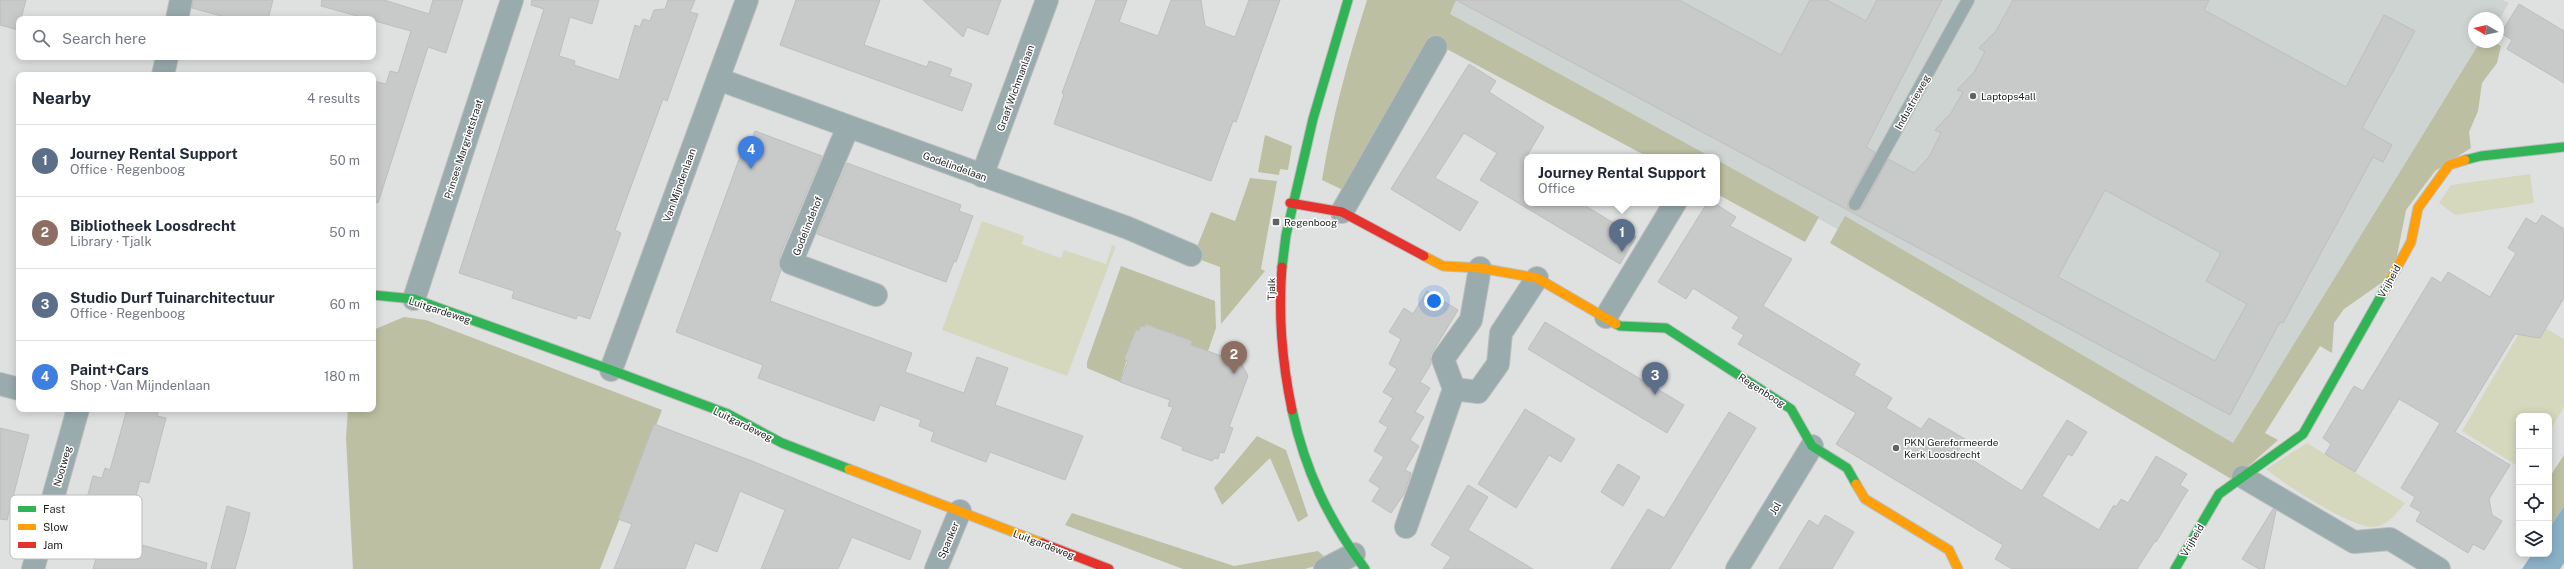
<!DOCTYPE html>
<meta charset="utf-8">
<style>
:root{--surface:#fff;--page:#f6f6f7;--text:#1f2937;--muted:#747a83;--line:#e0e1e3;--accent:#d93025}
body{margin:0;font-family:"Public Sans",sans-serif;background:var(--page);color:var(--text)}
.controls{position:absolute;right:12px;bottom:12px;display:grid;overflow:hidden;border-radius:8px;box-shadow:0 2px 10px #0003}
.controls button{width:36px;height:36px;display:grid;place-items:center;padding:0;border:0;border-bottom:1px solid var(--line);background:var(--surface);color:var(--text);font:20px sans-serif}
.compass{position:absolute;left:2468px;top:12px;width:36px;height:36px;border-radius:50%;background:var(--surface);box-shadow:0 2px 10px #0003;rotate:279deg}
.you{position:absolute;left:1434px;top:301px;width:14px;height:14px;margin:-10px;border:3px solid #fff;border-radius:50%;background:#1a73e8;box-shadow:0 0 0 6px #1a73e833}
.badge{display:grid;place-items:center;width:26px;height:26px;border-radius:50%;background:var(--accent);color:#fff;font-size:13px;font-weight:700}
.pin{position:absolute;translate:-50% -33px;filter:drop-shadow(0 1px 2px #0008)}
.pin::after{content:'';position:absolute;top:21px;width:14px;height:12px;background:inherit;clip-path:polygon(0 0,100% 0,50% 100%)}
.popup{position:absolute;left:1524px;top:154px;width:196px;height:52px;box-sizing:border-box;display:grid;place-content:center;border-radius:8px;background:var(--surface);filter:drop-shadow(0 1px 3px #0005);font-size:13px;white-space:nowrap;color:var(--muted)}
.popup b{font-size:15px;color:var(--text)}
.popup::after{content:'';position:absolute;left:50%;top:100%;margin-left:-8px;border:8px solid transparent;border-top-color:var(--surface)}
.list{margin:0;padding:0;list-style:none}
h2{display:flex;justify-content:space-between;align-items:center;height:52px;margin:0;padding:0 16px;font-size:17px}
h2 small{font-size:13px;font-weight:400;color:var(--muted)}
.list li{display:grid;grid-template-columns:26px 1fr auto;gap:12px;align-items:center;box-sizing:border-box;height:72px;padding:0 16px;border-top:1px solid var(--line)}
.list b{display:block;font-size:15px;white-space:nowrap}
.list p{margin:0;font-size:13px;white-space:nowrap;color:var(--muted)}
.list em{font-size:13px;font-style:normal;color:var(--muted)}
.icon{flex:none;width:22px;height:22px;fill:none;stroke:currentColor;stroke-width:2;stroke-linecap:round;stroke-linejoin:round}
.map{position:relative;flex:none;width:2564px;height:569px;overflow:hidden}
.search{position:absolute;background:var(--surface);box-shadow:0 2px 10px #0003;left:16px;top:16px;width:360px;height:44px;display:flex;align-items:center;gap:10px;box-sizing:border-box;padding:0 14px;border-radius:8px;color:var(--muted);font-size:15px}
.panel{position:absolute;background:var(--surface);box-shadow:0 2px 10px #0003;left:16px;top:72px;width:360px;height:340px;border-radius:8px}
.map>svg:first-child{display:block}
.built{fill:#ced4d2}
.green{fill:#d5d8bd}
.forest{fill:#bcbfa1}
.water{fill:#8bb1c7}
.building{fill:#c8c9c9;stroke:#bdbebe;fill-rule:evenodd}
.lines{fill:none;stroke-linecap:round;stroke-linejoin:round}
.lane-casing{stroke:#bcbebd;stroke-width:14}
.street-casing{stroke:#bcbebd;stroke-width:24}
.fast-casing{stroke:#bcbebd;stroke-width:11}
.slow-casing{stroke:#bcbebd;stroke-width:11}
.jam-casing{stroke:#bcbebd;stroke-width:11}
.lane{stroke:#99abad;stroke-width:12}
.street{stroke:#99abad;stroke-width:22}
.fast{stroke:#30b455;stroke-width:9}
.slow{stroke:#ff9f0a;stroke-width:9}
.jam{stroke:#e5322d;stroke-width:9}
.poi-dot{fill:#616262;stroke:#fff;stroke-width:1.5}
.labels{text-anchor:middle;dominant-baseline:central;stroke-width:3;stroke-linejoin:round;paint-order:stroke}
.street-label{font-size:10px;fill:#1d1e1e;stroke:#fff}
.poi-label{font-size:10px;fill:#1d1e1e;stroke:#fff;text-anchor:start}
.key{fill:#fff;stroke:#bbbcbc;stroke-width:1}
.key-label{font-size:11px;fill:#1d1e1e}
</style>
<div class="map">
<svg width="2564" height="569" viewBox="0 0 2564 569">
<rect width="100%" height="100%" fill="#dfe1e0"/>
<polygon class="built" points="1443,0 2503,0 2509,3 2498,22 2498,18 2474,18 2474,42 2486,42 2243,452 1717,163 1717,157 1706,157 1440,11"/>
<g class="green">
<polygon points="2530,174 2534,203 2455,215 2439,203 2451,185"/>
<polygon points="982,221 1024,236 1022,244 1061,258 1064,250 1106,264 1112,245 1116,246 1067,376 942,330"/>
<polygon points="2528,318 2564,339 2564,407 2549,432 2549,416 2519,416 2519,467 2462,431"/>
<path d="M2307,443L2405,503C2397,513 2387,526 2374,527C2351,528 2285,485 2266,469Z"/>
</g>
<g class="forest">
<path d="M1367,0H1456L1450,14L1711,157H1648L1430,40L1345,191L1322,180C1332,118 1348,60 1367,0Z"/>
<polygon points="2480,42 2493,42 2501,46 2497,63 2482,83 2478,111 2469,132 2471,148 2435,171 2406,210 2395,266 2387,279 2344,309 2334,323 2332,353 2320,346 2265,433 2278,440 2233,480 1830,243 1845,216 2233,443"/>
<polygon points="1265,135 1292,146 1288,170 1280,169 1279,175 1258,172"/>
<polygon points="1717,160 1819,217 1805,242 1717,194"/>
<polygon points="1250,178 1277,181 1261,269 1265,271 1221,324 1220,267 1193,257 1211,212 1235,221"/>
<polygon points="1121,266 1215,301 1216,328 1208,351 1191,345 1192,341 1182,337 1174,338 1175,334 1152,330 1152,326 1146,324 1145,327 1140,326 1139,331 1136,330 1120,382 1087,368 1087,362"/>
<polygon points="404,317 426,320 662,410 600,569 353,569 346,438 348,409 373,409 373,330"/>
<polygon points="1257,436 1286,450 1308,516 1298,522 1270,458 1222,505 1214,488"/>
<polygon points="2564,455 2564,506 2549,529 2549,478"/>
<polygon points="1072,513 1234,566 1318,551 1330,562 1305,569 1183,569 1065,525"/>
</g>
<polygon class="water" points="2564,506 2564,563 2560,569 2522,569 2532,554 2549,554 2549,529"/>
<g class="building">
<polygon points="0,0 26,0 18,30 0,25"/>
<polygon points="193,0 273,0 268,19 232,19 192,8"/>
<polygon points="322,0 384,0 429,14 433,0 463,0 446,53 428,47 378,203 373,202 373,81 386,84 390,71 398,73 411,31 321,6"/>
<polygon points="532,0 599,0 592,24 570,17 559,56 575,61 574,65 619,80 635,25 640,27 643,19 650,21 654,10 665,9 668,0 695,0 690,12 698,14 667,101 663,99 615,230 621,233 590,319 578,315 576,319 512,298 514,291 459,273 544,9 531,5"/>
<polygon points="796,0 880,0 864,45 927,67 929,61 952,69 949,76 972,84 962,111 780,45"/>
<polygon points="923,0 1001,0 988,35 967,27 963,37"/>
<polygon points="1096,0 1127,0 1119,22 1158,36 1171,0 1201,0 1205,26 1235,37 1249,0 1280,0 1236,122 1233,121 1211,181 1054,124 1064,94 1062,93"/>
<path d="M1456,0H1679L1781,55L1810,0H1827L1866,21L1877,0H1942L1866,147L1875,152L1848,201V208L1855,211L1862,208L1888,159L1914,173L1929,157L1941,133L1935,130L1951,113L1963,92L1957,90L1974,72L1985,52L1979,48L1996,31L2013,0H2209L2204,10L2346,87L2384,15L2415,31L2362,128L2392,145L2383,162L2373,157L2283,323L2280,322L2230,415ZM2105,190L2221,253L2206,281L2247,304L2215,361L2058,277Z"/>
<polygon points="2519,4 2564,31 2564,83 2507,49 2512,40 2501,33"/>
<polygon points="1469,64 1496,81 1489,92 1544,127 1527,156 1527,203 1581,203 1636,237 1620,264 1480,180 1497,153 1464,133 1435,178 1478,202 1460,231 1391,189"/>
<polygon points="755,131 822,156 779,258 781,270 770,301 912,353 905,372 964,393 977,357 1008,368 995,405 1083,436 1065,480 990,452 986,462 931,441 934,432 919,426 921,420 880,405 874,421 758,378 763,365 676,332 742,151 747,153"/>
<polygon points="847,163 961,205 959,211 973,216 956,262 954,261 946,282 817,234"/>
<polygon points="1707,203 1714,203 1736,217 1730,226 1792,259 1763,306 1860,364 1854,375 1892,398 1886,408 1921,429 1929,418 1965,439 1958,451 2022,491 2067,420 2087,432 2072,456 2068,454 2042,496 2099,530 2114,505 2116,507 2121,499 2128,503 2156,456 2187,474 2180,485 2188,490 2156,542 2155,541 2137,569 2012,569 1995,559 2003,545 1836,444 1856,413 1738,344 1744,335 1732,328 1739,317 1693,288 1686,299 1658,282"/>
<polygon points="2542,215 2564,229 2564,298 2540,338 2515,334 2455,432 2510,465 2489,499 2492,515 2502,521 2484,550 2473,544 2468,553 2416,521 2421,512 2410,506 2415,497 2401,488 2440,423 2399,399 2355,472 2325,454 2331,444 2323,438 2354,386 2363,391 2432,277 2441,283 2448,272 2490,297 2516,253 2508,248 2526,218 2536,224"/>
<polygon points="1427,291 1458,310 1430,356 1431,364 1420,382 1430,388 1415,412 1424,417 1410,440 1419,446 1405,470 1411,473 1404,494 1391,513 1372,501 1380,488 1369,481 1384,457 1374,451 1388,427 1379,422 1393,398 1383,392 1397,369 1389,364 1401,339 1389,332 1404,308 1413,314"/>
<polygon points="1545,322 1684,405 1667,433 1528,349"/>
<polygon points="1145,324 1192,341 1191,345 1241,363 1248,376 1229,427 1233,428 1224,453 1220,452 1218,459 1214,458 1212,461 1182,450 1183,447 1161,438 1173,407 1168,406 1170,400 1120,382 1128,361 1124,359 1136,330 1139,331 1140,326 1145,327"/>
<polygon points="127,409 159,409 157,416 166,418 149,483 140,481 124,540 207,563 206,569 93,569 102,537 88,533 90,523 81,520 93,476 102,478 105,468 110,470"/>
<polygon points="1525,409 1575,439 1561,462 1549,455 1516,508 1478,484"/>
<polygon points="1729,412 1756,428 1670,569 1611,569 1648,509 1664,518"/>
<polygon points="654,424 752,461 921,531 910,560 852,537 838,569 761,569 785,510 740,491 717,552 695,543 685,569 614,569 632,524 618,519"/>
<polygon points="0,428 29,435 7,520 0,519"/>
<polygon points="1618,464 1640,477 1623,506 1601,492"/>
<polygon points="1468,485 1488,497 1468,530 1533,569 1443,569 1451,557 1431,545"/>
<polygon points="227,506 250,513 245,534 235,569 211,569"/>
<polygon points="2273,509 2276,511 2264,569 2259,569 2242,559"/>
<polygon points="1825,515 1854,532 1832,569 1779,569 1809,520 1818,526"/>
</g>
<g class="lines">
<g class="lane-casing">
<polyline id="lane" points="1855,204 1968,0"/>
</g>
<g class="street-casing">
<g id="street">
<polyline points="177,19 181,0"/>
<polyline points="163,75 167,57"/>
<polyline points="718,79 1128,228 1191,255"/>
<polyline points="848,127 791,263 876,295"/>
<polyline points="982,176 1047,0"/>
<polyline points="1342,212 1436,47"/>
<polyline points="414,299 512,0"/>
<polyline points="1606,317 1675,203"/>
<polyline points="611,370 747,0"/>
<polyline points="0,384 19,389"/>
<polyline points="1454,389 1478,392 1498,364 1501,333 1537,278"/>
<polyline points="2243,477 2354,542 2390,539 2439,569"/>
<polyline points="1406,527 1454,389 1443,359 1471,320 1480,268"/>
<polyline points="33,569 78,409"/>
<polyline points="936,569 960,511"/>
<polyline points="1325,569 1354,554"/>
<polyline points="1737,569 1812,446"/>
</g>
</g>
<g class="fast-casing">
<g id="fast">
<polyline points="2465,160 2481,156 2564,147"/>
<polyline points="1282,267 1286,235 1313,119 1348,0"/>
<polyline points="373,295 414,299 611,370 728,414 782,443 849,469"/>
<polyline points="1616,324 1620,326 1666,328 1791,409 1812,446 1847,468 1856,484"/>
<path d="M1292,410C1305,470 1328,519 1365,569"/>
<polyline points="2175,569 2219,494 2303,434 2389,282"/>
</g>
</g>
<g class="slow-casing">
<g id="slow">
<polyline points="1424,256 1443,266 1480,268 1537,278 1616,324"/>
<polyline points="2389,282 2411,242 2418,208 2449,165 2465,160"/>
<polyline points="849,469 1042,543"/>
<polyline points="1856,484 1865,499 1949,550 1958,569"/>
</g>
</g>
<g class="jam-casing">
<g id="jam">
<polyline points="1290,203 1342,212 1424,256"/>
<path d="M1282,267C1278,315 1282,362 1292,410"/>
<polyline points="1042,543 1109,569"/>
</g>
</g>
<use href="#lane" class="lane"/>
<use href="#street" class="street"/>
<use href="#fast" class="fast"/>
<use href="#slow" class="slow"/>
<use href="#jam" class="jam"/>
</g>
<g class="poi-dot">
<circle cx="1973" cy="96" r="4"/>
<rect x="1272" y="218" width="8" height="8" rx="2"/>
<circle cx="1896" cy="448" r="4"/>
</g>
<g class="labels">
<g class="street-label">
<text transform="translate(1015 88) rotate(-70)">Graaf Wichmanlaan</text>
<text transform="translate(1912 102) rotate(-61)">Industrieweg</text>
<text transform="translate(463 149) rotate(-72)">Prinses Margrietstraat</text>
<text transform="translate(955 166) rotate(20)">Godelindelaan</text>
<text transform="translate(679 185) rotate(-70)">Van Mijndenlaan</text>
<text transform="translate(807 226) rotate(-68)">Godelindehof</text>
<text transform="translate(2389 281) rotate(-61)">Vrijheid</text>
<text transform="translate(1271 289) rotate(-89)">Tjalk</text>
<text transform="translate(440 310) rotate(18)">Luitgardeweg</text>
<text transform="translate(1762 390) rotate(33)">Regenboog</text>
<text transform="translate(743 424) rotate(26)">Luitgardeweg</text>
<text transform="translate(62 466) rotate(-74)">Nootweg</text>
<text transform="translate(1775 508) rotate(-58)">Jol</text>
<text transform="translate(948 540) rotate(-67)">Spanker</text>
<text transform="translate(2192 540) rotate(-60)">Vrijheid</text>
<text transform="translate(1044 544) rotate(21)">Luitgardeweg</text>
</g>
<g class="poi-label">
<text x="1981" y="96">Laptops4all</text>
<text x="1284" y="222">Regenboog</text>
<text x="1904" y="442">PKN Gereformeerde<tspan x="1904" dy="12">Kerk Loosdrecht</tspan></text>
</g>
</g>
<rect x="10" y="495" width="132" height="64" rx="6" class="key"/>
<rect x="18" y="506" width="18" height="6" fill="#30b455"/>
<rect x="18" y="524" width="18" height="6" fill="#ff9f0a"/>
<rect x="18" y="542" width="18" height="6" fill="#e5322d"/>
<g class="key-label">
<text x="43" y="513">Fast</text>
<text x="43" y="531">Slow</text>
<text x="43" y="549">Jam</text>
</g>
</svg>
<div class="controls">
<button>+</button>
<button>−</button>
<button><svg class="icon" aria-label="locate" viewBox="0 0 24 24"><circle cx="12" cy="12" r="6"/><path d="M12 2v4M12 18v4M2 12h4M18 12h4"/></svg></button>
<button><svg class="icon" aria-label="layers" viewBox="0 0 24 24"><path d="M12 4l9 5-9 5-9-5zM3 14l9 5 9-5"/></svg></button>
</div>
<svg class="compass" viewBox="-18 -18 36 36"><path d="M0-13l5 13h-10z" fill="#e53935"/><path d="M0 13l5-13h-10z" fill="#747a83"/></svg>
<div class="you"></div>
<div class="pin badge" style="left:1622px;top:252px;background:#5c6f8a">1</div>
<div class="popup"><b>Journey Rental Support</b>Office</div>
<div class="pin badge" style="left:1234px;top:374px;background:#8d6e63">2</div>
<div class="pin badge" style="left:1655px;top:395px;background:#5c6f8a">3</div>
<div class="pin badge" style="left:751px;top:169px;background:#3f7fe0">4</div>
<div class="search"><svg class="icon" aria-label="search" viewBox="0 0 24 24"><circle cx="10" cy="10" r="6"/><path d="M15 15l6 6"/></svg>Search here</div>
<section class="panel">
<h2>Nearby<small>4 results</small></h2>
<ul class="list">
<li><span class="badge" style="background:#5c6f8a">1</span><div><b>Journey Rental Support</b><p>Office · Regenboog</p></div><em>50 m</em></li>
<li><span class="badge" style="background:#8d6e63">2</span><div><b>Bibliotheek Loosdrecht</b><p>Library · Tjalk</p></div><em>50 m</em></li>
<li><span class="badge" style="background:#5c6f8a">3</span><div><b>Studio Durf Tuinarchitectuur</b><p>Office · Regenboog</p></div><em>60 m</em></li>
<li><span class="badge" style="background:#3f7fe0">4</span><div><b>Paint+Cars</b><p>Shop · Van Mijndenlaan</p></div><em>180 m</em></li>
</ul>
</section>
</div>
